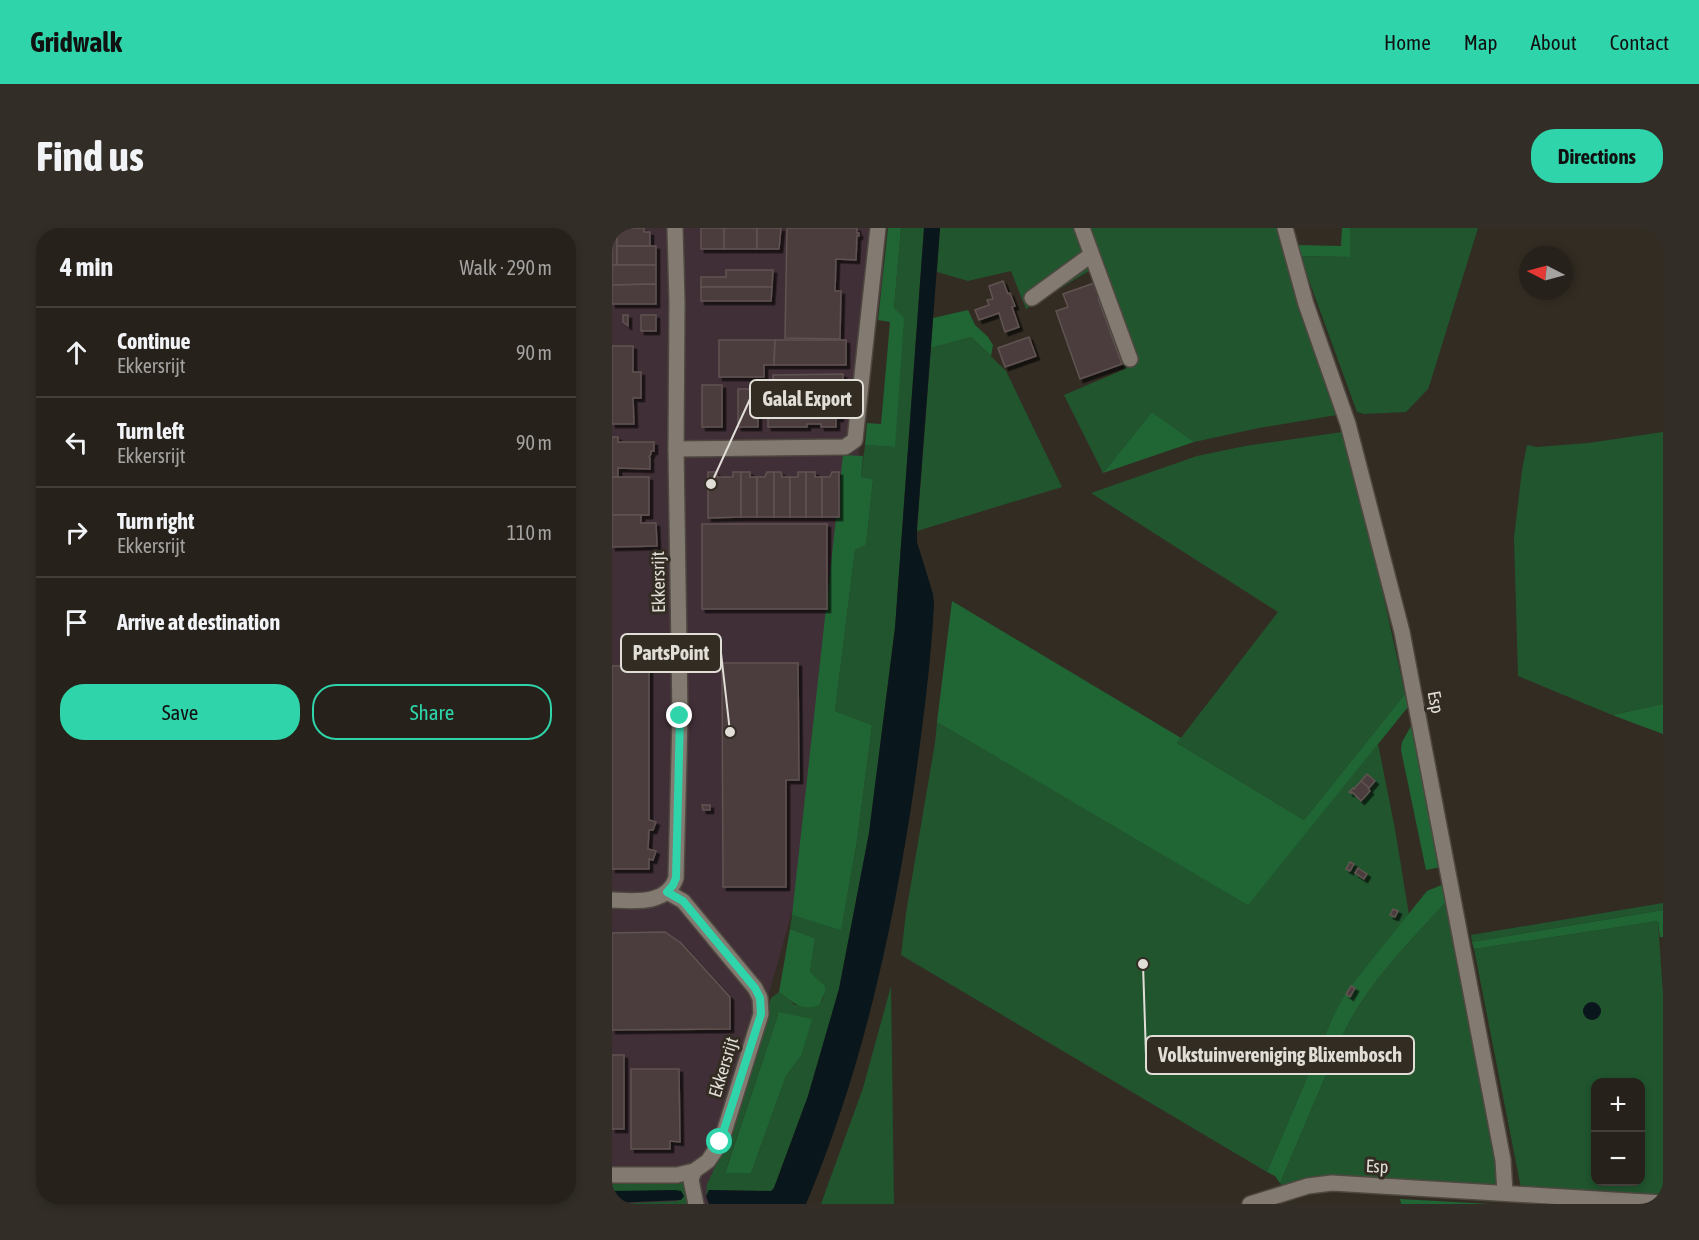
<!DOCTYPE html>
<meta charset="utf-8">
<style>
:root{--surface:#26211a;--page:#322e27;--text:#f1f3f6;--muted:#a4a3a2;--line:#423e39;--accent:#2fd4aa}
body{margin:0;font-family:"Asap Condensed",sans-serif;background:var(--page);color:var(--text)}
.controls{position:absolute;right:18px;bottom:18px;display:grid;overflow:hidden;border-radius:12px;box-shadow:0 3px 9px #0003}
.controls button{width:54px;height:54px;display:grid;place-items:center;padding:0;border:0;border-bottom:2px solid var(--line);background:var(--surface);color:var(--text);font:30px sans-serif}
.compass{position:absolute;left:907px;top:18px;width:54px;height:54px;border-radius:50%;background:var(--surface);box-shadow:0 3px 9px #0003;rotate:276deg}
.stop{position:absolute;width:18px;height:18px;margin:-14px;border:4px solid #2fd4aa;border-radius:50%;background:#fff}
.stop.end{background:#2fd4aa;border-color:#fff;box-shadow:0 2px 6px #0008}
.list{margin:0;padding:0;list-style:none}
h2{display:flex;justify-content:space-between;align-items:center;height:78px;margin:0;padding:0 24px;font-size:26px}
h2 small{font-size:20px;font-weight:400;color:var(--muted)}
.list li{display:grid;grid-template-columns:39px 1fr auto;gap:18px;align-items:center;box-sizing:border-box;height:90px;padding:0 24px;border-top:2px solid var(--line)}
.list b{display:block;font-size:22px;white-space:nowrap}
.list p{margin:0;font-size:20px;white-space:nowrap;color:var(--muted)}
.list em{font-size:20px;font-style:normal;color:var(--muted)}
.actions{display:flex;gap:12px;padding:18px 24px}
.actions a{flex:1;padding:14px 0;border:2px solid var(--accent);border-radius:24px;text-align:center;font-size:21px;color:var(--accent)}
.actions .main{background:var(--accent);color:#111}
.icon{flex:none;width:33px;height:33px;fill:none;stroke:currentColor;stroke-width:2;stroke-linecap:round;stroke-linejoin:round}
.map{position:relative;flex:none;width:1051px;height:976px;overflow:hidden;border-radius:24px}
header{display:flex;align-items:center;gap:36px;box-sizing:border-box;height:84px;padding:0 30px;background:var(--accent);color:#111}
header strong{font-size:28px}
nav{display:flex;gap:33px;margin-inline-start:auto;font-size:21px}
.intro{display:flex;align-items:center;justify-content:space-between;box-sizing:border-box;height:144px;padding:0 36px}
h1{margin:0;font-size:42px}
.button{padding:15px 27px;border-radius:24px;background:var(--accent);color:#111;font-size:21px;font-weight:700}
main{display:flex;gap:36px;padding:0 36px}
aside{flex:1;background:var(--surface);border-radius:24px;box-shadow:0 3px 9px #0003}
.map>svg:first-child{display:block}
.industrial{fill:#412f37}
.green{fill:#20552e;fill-rule:evenodd}
.forest{fill:#206634}
.water{fill:#09161b}
.building{fill:#4b3e3d;stroke:#605351;stroke-width:1.5;filter:url(#shadow)}
.lines{fill:none;stroke-linecap:round;stroke-linejoin:round}
.minor-casing{stroke:#4e4841;stroke-width:18}
.minor{stroke:#837b71;stroke-width:15}
.route{stroke:#2fd4aa;stroke-width:8}
.labels{text-anchor:middle;dominant-baseline:central;stroke-width:6;stroke-linejoin:round;paint-order:stroke}
.street-label{font-size:18px;fill:#e1ddd7;stroke:#332c23}
.leader{fill:none;stroke:#e1ddd7;stroke-width:2}
.callout-dot{fill:#e1ddd7;stroke:#332c23;stroke-width:2}
.callout{fill:#332c23;stroke:#e1ddd7;stroke-width:2}
.callout-label{font-size:20px;text-anchor:middle;font-weight:bold;fill:#e1ddd7}
</style>
<header>
<strong>Gridwalk</strong>
<nav><a>Home</a><a>Map</a><a>About</a><a>Contact</a></nav>
</header>
<div class="intro"><h1>Find us</h1><a class="button">Directions</a></div>
<main>
<aside>
<h2>4 min<small>Walk · 290 m</small></h2>
<ul class="list">
<li><svg class="icon" aria-label="ahead" viewBox="0 0 24 24"><path d="M12 20V5M6 11l6-6 6 6"/></svg><div><b>Continue</b><p>Ekkersrijt</p></div><em>90 m</em></li>
<li><svg class="icon" aria-label="left" viewBox="0 0 24 24"><path d="M17 20v-9H6M10 6l-5 5 5 5"/></svg><div><b>Turn left</b><p>Ekkersrijt</p></div><em>90 m</em></li>
<li><svg class="icon" aria-label="right" viewBox="0 0 24 24"><path d="M7 20v-9h11M14 6l5 5-5 5"/></svg><div><b>Turn right</b><p>Ekkersrijt</p></div><em>110 m</em></li>
<li><svg class="icon" aria-label="arrive" viewBox="0 0 24 24"><path d="M6 21V4h12l-3 4 3 4H6"/></svg><div><b>Arrive at destination</b></div></li>
</ul>
<div class="actions"><a class="main">Save</a><a>Share</a></div>
</aside>
<div class="map">
<svg width="1051" height="976" viewBox="0 0 1051 976">
<defs>
<filter id="shadow"><feDropShadow dx="3.5" dy="3.5" stdDeviation="0" flood-color="#0009"/></filter>
</defs>
<rect width="100%" height="100%" fill="#332c23"/>
<polygon class="industrial" points="0,0 273,0 271,48 189,652 102,960 103,976 0,976"/>
<g class="green">
<path d="M289,0H312L283,400L257,605L227,761L196,868L162,960L159,963L97,962L94,968L95,956L105,935L159,770L167,764L183,777L210,773L213,765V758L198,744L203,710L178,701L180,687L229,701L245,613L260,497L223,483L243,322L254,317L261,251L249,249L253,217L282,219V80ZM166,784L189,828L174,848L139,945L113,944L165,790Z"/>
<polygon points="328,0 667,0 725,187 647,200 582,214 540,184 491,245 452,167 513,141 477,43 414,81 399,43 356,53 325,44"/>
<polygon points="738,0 866,0 820,149 816,161 794,184 752,186 745,184 688,28 738,29"/>
<polygon points="359,109 394,143 450,259 305,303 319,120"/>
<polygon points="730,204 768,352 793,466 692,592 565,515 666,384 479,265 585,228 633,218"/>
<polygon points="1051,204 1051,476 1000,487 906,448 902,310 910,242 915,217 925,219 976,215"/>
<polygon points="325,494 636,676 766,516 783,601 797,687 749,745 719,793 655,944 289,727 294,685 323,515"/>
<path d="M835,673L882,919L886,956L885,959L672,960L668,955L734,800C759,752 799,712 835,673Z"/>
<polygon points="1051,675 1051,682 860,714 859,707"/>
<path d="M1046,693L1051,766V969L909,960L862,721ZM984,854H1028V954H984Z"/>
<polygon points="279,758 282,976 209,976 251,860"/>
<polygon points="0,953 67,953 76,958 79,976 0,976 66,973 69,963 0,963"/>
</g>
<g class="forest">
<polygon points="276,0 289,0 282,80 292,90 283,219 253,217 255,195 269,196 278,94 266,92"/>
<polygon points="730,0 738,0 738,29 688,28 685,17 729,18"/>
<polygon points="356,82 363,97 376,109 381,117 379,128 359,109 319,120 321,90"/>
<polygon points="540,184 582,214 491,245"/>
<polygon points="231,227 251,228 249,249 261,251 254,317 243,322 223,483 260,497 245,613 229,702 180,687"/>
<polygon points="340,373 569,510 565,515 692,592 793,466 796,479 636,677 325,494"/>
<polygon points="1051,476 1051,506 1000,487"/>
<polygon points="799,498 829,639 814,642 789,522 790,514"/>
<path d="M832,656L835,673C799,712 759,752 734,800L668,955L663,948L655,944L719,793L731,770L749,745L815,663Z"/>
<polygon points="1051,682 1051,709 1048,709 1046,693 862,721 860,714"/>
<path d="M178,701L203,710L198,744L213,758V765L207,777C190,784 180,774 167,764Z"/>
<polygon points="166,784 200,791 189,828 174,848 139,945 113,945 165,790"/>
<polygon points="788,971 878,976 789,976"/>
</g>
<g class="water">
<path d="M312,0H328L305,299V314L321,366L322,376C319,435 311,494 303,553C282,697 251,841 194,976H97L94,968L97,962L159,963L162,960L196,868L227,761L257,605L283,400Z"/>
<circle cx="980" cy="783" r="9"/>
<polygon points="63,962 69,963 72,968 69,972 0,975 0,963"/>
</g>
<g class="building">
<rect x="0" y="0" width="5" height="37"/>
<polygon points="5,0 32,0 32,4 38,4 38,18 5,18"/>
<rect x="89" y="0" width="23" height="21"/>
<rect x="112" y="0" width="33" height="21"/>
<polygon points="145,0 169,0 167,21 145,21"/>
<polygon points="175,0 245,0 245,5 247,5 247,8 245,8 244,32 224,31 223,63 229,63 228,111 173,110"/>
<rect x="5" y="18" width="39" height="19"/>
<polygon points="0,37 44,37 44,56 0,57"/>
<polygon points="114,42 161,42 160,59 89,59 89,49 114,49"/>
<polygon points="391,53 396,66 398,65 403,78 400,79 407,99 393,104 387,85 367,92 363,82 377,77 375,72 381,71 377,58"/>
<polygon points="485,54 490,69 486,70 510,136 468,151 444,83 456,79 451,66"/>
<polygon points="44,56 44,76 0,76 0,57"/>
<polygon points="89,59 160,59 159,73 89,73"/>
<polygon points="11,87 16,87 16,98 11,94"/>
<rect x="29" y="87" width="15" height="16"/>
<polygon points="417,109 424,128 393,139 386,120"/>
<polygon points="107,112 163,112 162,137 152,137 152,149 107,149"/>
<polygon points="163,112 234,112 234,137 162,137"/>
<polygon points="0,118 21,118 21,144 29,144 29,170 21,170 22,196 0,196"/>
<polygon points="231,146 231,163 225,163 225,179 228,179 228,190 224,190 224,199 209,199 209,196 195,196 195,199 156,199 156,157 161,157 161,147"/>
<rect x="90" y="157" width="20" height="42"/>
<rect x="126" y="161" width="20" height="38"/>
<polygon points="0,209 6,209 6,214 42,214 42,223 39,223 39,226 37,229 38,230 38,241 6,240 6,249 0,249"/>
<polygon points="96,244 104,244 105,249 121,249 121,244 129,244 129,289 96,290"/>
<polygon points="129,244 138,244 138,249 145,249 145,289 129,289"/>
<polygon points="155,244 162,244 162,289 145,289 145,249 153,249"/>
<polygon points="162,244 169,244 170,249 178,249 178,289 162,289"/>
<polygon points="186,244 194,244 194,289 178,289 178,249 186,249"/>
<polygon points="194,244 203,244 203,249 210,249 210,289 194,289"/>
<polygon points="220,244 227,244 227,289 210,289 210,249 218,249"/>
<rect x="0" y="249" width="37" height="38"/>
<polygon points="0,287 37,287 29,287 29,295 44,295 45,318 0,319"/>
<rect x="90" y="296" width="125" height="85"/>
<polygon points="18,431 27,434 27,438 37,438 37,592 44,594 41,602 37,602 36,621 44,623 41,632 37,631 37,641 0,641 0,438 16,438"/>
<polygon points="110,435 186,435 187,552 174,552 174,659 111,659"/>
<polygon points="755,546 763,553 757,560 749,553"/>
<polygon points="749,553 757,560 756,561 758,563 749,573 740,564 739,565 737,564 741,560 742,561"/>
<polygon points="90,577 98,577 98,582 91,582"/>
<polygon points="738,634 742,636 738,643 734,641"/>
<polygon points="746,640 755,646 752,651 743,645"/>
<polygon points="781,681 786,683 783,689 778,687"/>
<polygon points="53,704 69,715 118,769 118,801 0,802 0,705"/>
<polygon points="739,758 743,760 738,769 734,766"/>
<rect x="0" y="827" width="12" height="74"/>
<polygon points="19,841 67,841 68,914 58,913 58,921 19,921"/>
</g>
<g class="lines">
<g class="minor-casing">
<g id="minor">
<polyline points="470,0 518,131"/>
<polyline points="673,0 694,76 736,196 790,404 891,932 893,965"/>
<polyline points="420,70 479,27"/>
<polyline points="64,221 233,219 243,212 266,0"/>
<path d="M0,672C23,673 55,677 64,650L68,488L64,221L65,74L63,0"/>
<polyline points="82,943 79,952 84,976"/>
<polyline points="0,947 65,947 82,943 96,933 109,914 149,786 148,770 143,760 71,673 55,664"/>
<polyline points="638,976 696,958 720,955 1051,975"/>
</g>
</g>
<use href="#minor" class="minor"/>
</g>
<g class="lines">
<polyline class="route" points="68,488 64,650 61,657 55,664 71,673 143,760 148,770 149,786 108,914"/>
</g>
<g class="labels">
<g class="street-label">
<text transform="translate(46 354) rotate(-91)">Ekkersrijt</text>
<text transform="translate(824 474) rotate(79)">Esp</text>
<text transform="translate(111 839) rotate(-73)">Ekkersrijt</text>
<text transform="translate(765 938) rotate(3)">Esp</text>
</g>
</g>
<path class="leader" d="M99 256L138 171M118 504L109 425M531 736L534 827"/>
<g class="callout-dot">
<circle cx="99" cy="256" r="6"/>
<circle cx="118" cy="504" r="6"/>
<circle cx="531" cy="736" r="6"/>
</g>
<g class="callout">
<rect x="138" y="152" width="113" height="38" rx="6"/>
<rect x="9" y="406" width="100" height="38" rx="6"/>
<rect x="534" y="808" width="268" height="38" rx="6"/>
</g>
<g class="callout-label">
<text x="195" y="178">Galal Export</text>
<text x="59" y="432">PartsPoint</text>
<text x="668" y="834">Volkstuinvereniging Blixembosch</text>
</g>
</svg>
<div class="controls">
<button>+</button>
<button>−</button>
</div>
<svg class="compass" viewBox="-18 -18 36 36"><path d="M0-13l5 13h-10z" fill="#e53935"/><path d="M0 13l5-13h-10z" fill="#a4a3a2"/></svg>
<div class="stop" style="left:108px;top:914px"></div>
<div class="stop end" style="left:68px;top:488px"></div>
</div>
</main>
